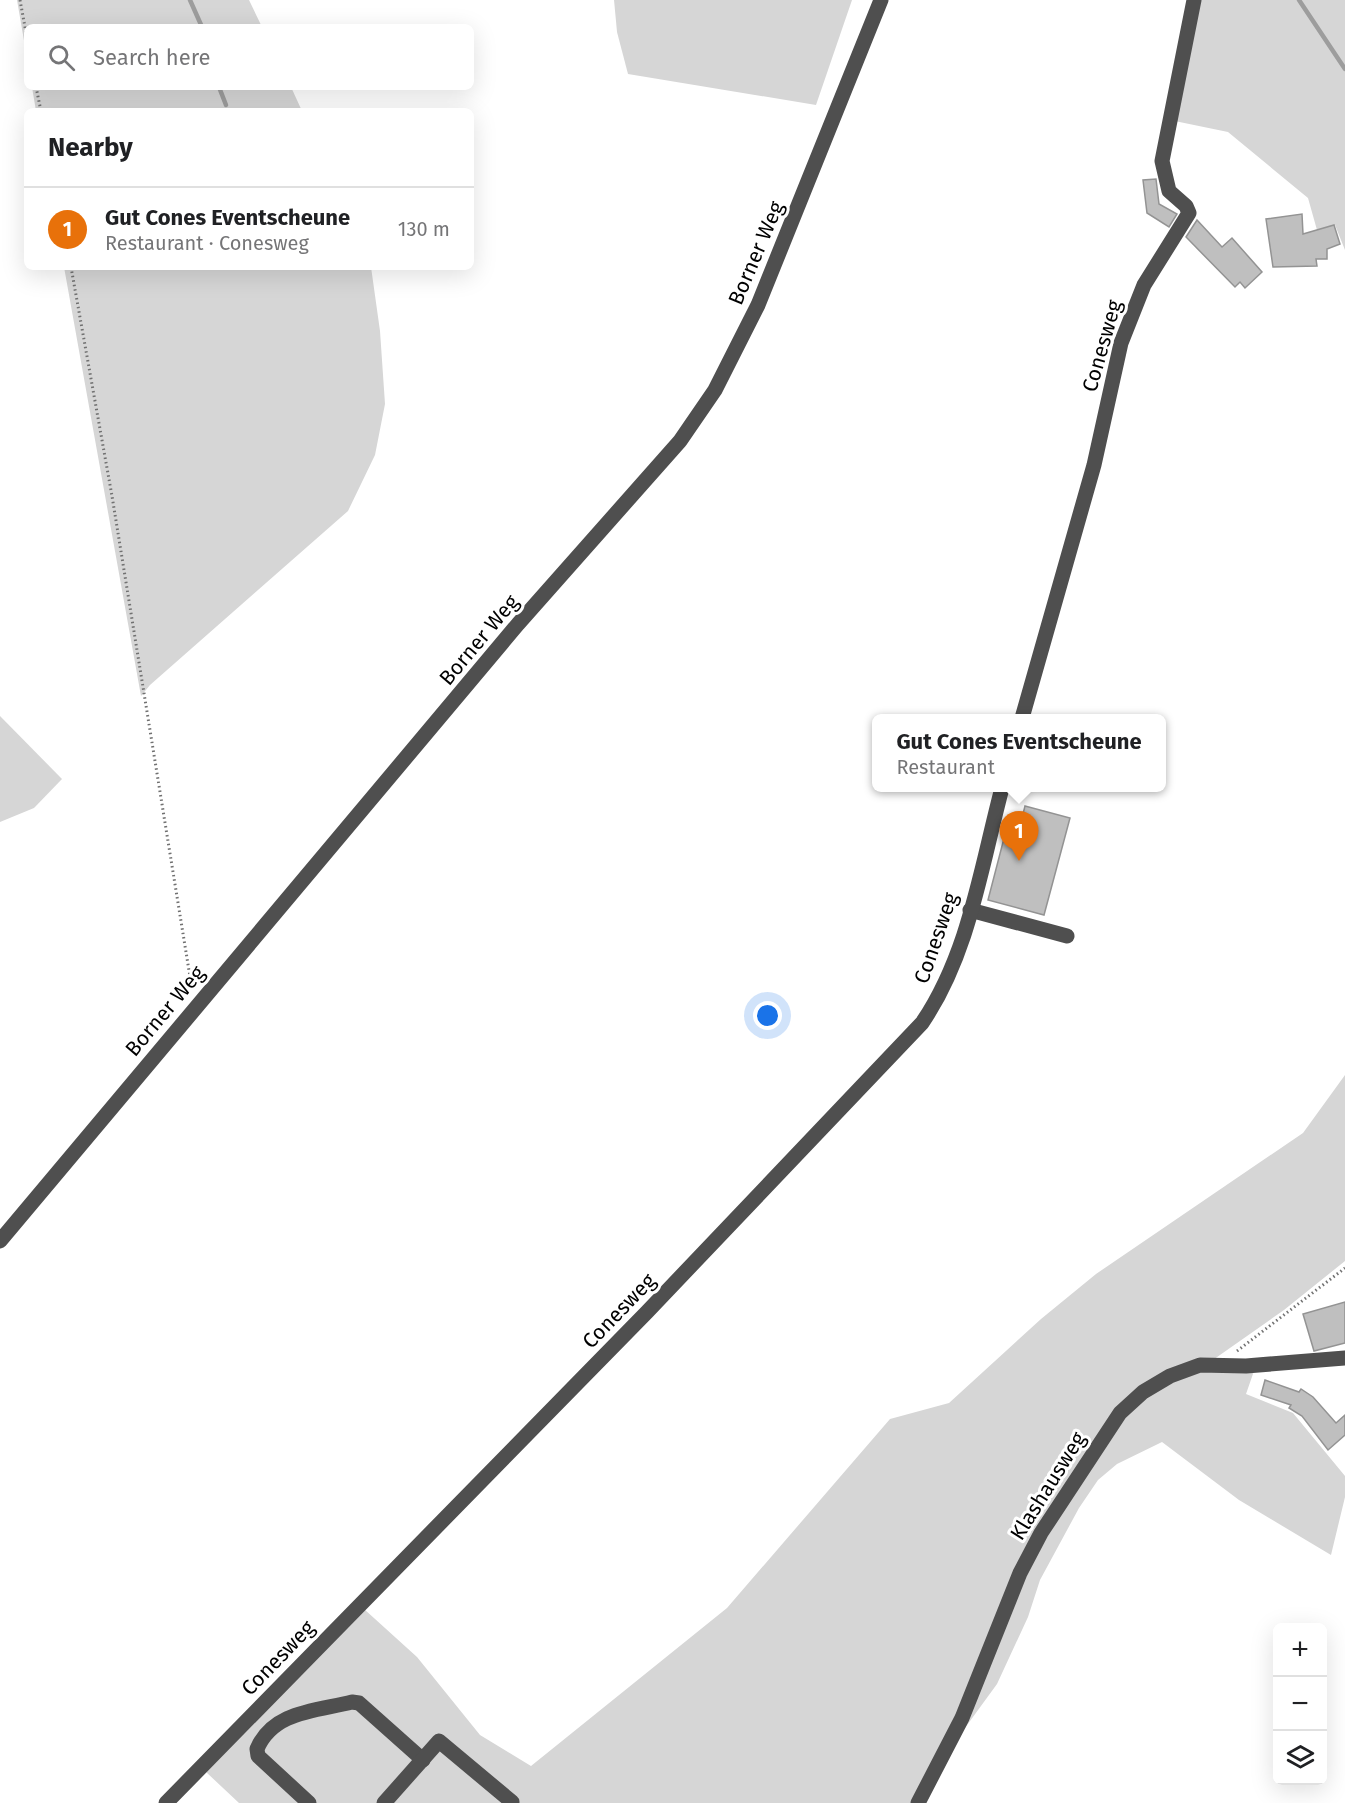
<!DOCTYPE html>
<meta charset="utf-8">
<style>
:root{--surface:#fff;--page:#f2f2f2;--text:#202124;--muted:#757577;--line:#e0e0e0;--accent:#000}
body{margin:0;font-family:"Fira Sans",sans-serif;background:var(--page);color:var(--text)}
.controls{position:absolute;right:18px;bottom:18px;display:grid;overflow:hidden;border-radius:9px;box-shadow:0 6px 24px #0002}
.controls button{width:54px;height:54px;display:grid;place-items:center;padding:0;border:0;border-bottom:2px solid var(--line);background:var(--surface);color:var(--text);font:30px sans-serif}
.you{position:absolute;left:768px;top:1016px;width:21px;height:21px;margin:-15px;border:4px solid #fff;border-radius:50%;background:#1a73e8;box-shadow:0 0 0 9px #1a73e833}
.badge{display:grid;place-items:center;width:39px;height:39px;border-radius:50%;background:var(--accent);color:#fff;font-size:20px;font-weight:700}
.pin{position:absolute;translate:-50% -50px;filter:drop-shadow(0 2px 3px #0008)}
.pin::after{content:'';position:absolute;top:32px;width:21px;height:18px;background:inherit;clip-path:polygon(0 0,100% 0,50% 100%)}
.popup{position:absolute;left:872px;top:714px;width:294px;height:78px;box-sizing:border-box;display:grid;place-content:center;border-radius:9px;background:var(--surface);filter:drop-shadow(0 2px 4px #0005);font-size:20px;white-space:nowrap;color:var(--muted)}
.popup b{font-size:22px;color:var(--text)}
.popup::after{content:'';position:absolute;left:50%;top:100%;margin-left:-12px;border:12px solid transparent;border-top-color:var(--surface)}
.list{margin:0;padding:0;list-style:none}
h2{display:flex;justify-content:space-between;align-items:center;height:78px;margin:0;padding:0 24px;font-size:26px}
h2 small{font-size:20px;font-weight:400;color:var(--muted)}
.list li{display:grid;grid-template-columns:39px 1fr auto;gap:18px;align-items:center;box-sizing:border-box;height:84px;padding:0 24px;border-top:2px solid var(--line)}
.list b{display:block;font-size:22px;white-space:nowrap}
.list p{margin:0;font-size:20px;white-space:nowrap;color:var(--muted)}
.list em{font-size:20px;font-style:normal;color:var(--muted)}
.icon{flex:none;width:33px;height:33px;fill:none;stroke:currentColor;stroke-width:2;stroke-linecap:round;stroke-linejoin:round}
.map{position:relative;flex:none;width:1345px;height:1803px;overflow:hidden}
.search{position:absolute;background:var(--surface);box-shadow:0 6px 24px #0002;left:24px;top:24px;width:450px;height:66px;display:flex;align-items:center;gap:15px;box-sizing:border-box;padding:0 21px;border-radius:9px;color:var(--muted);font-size:22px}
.panel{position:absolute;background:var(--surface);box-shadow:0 6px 24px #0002;left:24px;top:108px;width:450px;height:162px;border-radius:9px}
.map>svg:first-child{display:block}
.green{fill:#d6d6d6}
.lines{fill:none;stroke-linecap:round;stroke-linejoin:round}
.stream{stroke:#9d9d9d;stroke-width:4.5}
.building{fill:#bfbfbf;stroke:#939393;stroke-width:1.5}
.path{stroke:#717171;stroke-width:3;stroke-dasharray:1.5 3;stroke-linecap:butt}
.minor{stroke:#4f4f4f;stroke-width:15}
.labels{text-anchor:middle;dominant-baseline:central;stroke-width:6;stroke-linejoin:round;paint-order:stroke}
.street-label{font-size:21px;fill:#000;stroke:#fff}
</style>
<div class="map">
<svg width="1345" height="1803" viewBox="0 0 1345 1803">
<rect width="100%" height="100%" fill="#fff"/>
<g class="green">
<polygon points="17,0 249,0 262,27 27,27 27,58"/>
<polygon points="614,0 852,0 816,105 628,74 617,32"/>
<polygon points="1199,0 1345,0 1345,250 1335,225 1317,230 1308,198 1228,132 1165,119"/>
<polygon points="32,87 291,87 302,111 36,111"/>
<polygon points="64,267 371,267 380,331 385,404 375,455 348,511 150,685 141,696"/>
<polygon points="0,716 62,779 34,808 0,822"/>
<polygon points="1345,1075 1345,1261 1284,1310 1210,1362 1143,1390 1039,1532 960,1718 916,1803 239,1803 206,1772 364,1609 417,1657 480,1735 531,1766 727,1608 890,1419 949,1403 1041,1319 1096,1274 1303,1133"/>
<polygon points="1201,1367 1254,1371 1246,1394 1293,1413 1345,1476 1345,1497 1331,1555 1239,1500 1162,1442 1117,1464 1098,1480 1079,1508 1040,1580 1028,1617 997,1684 962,1732 1022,1573 1134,1402"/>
</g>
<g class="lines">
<g class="stream">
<polyline points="190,0 202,27"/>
<polyline points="1299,0 1345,69"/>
<polyline points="219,87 226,105"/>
</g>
</g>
<g class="building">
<polygon points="1156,179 1159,204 1177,214 1169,227 1147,213 1143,180"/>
<polygon points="1302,214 1303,234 1334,225 1340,244 1327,249 1327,259 1316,259 1317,266 1273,267 1266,219"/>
<polygon points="1197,220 1222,247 1232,238 1262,272 1245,288 1240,282 1235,287 1186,237"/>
<polygon points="1025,806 1070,818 1044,915 988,900 1009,819 1021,822"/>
<polygon points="1345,1302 1345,1343 1314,1351 1303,1314"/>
<polygon points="1265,1380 1299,1392 1301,1389 1313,1397 1336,1423 1345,1415 1345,1435 1328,1450 1302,1416 1289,1408 1291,1405 1261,1395"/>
</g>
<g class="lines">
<g class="path">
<polyline points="20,0 27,38"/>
<polyline points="36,87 41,111"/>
<polyline points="71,267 112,496 192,989"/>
<polyline points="1237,1351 1345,1268"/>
</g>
<g class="minor">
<polyline points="1022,718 1094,465 1121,343 1144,285 1189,213 1186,206 1169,191 1162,161 1194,0"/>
<polyline points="970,910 1067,936"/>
<polyline points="0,1241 518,624 680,441 715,390 758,305 881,0"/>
<path d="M166,1803L647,1312L922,1023C969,954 981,867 1002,788"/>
<path d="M309,1803L258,1756L257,1749C273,1711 316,1711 352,1702L359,1703L423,1760"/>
<polyline points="384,1803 439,1741 512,1802"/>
<polyline points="918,1803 962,1718 1020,1573 1041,1533 1120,1413 1143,1392 1170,1376 1200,1365 1246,1366 1345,1358"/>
</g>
</g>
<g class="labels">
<g class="street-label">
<text transform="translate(756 253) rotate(-67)">Borner Weg</text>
<text transform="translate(1102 346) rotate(-74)">Conesweg</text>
<text transform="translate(479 640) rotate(-50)">Borner Weg</text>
<text transform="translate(936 938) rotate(-71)">Conesweg</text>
<text transform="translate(165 1011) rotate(-50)">Borner Weg</text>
<text transform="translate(619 1311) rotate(-46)">Conesweg</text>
<text transform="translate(1048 1486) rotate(-58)">Klashausweg</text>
<text transform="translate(278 1658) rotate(-46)">Conesweg</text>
</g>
</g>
</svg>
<div class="controls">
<button>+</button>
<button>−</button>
<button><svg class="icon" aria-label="layers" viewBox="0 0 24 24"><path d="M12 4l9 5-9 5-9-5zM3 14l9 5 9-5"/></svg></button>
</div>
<div class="you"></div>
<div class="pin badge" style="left:1019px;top:861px;background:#e8710a">1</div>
<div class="popup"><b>Gut Cones Eventscheune</b>Restaurant</div>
<div class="search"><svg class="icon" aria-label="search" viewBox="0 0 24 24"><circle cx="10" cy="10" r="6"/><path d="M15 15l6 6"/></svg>Search here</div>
<section class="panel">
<h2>Nearby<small></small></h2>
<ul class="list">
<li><span class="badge" style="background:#e8710a">1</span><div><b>Gut Cones Eventscheune</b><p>Restaurant · Conesweg</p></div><em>130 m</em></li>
</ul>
</section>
</div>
